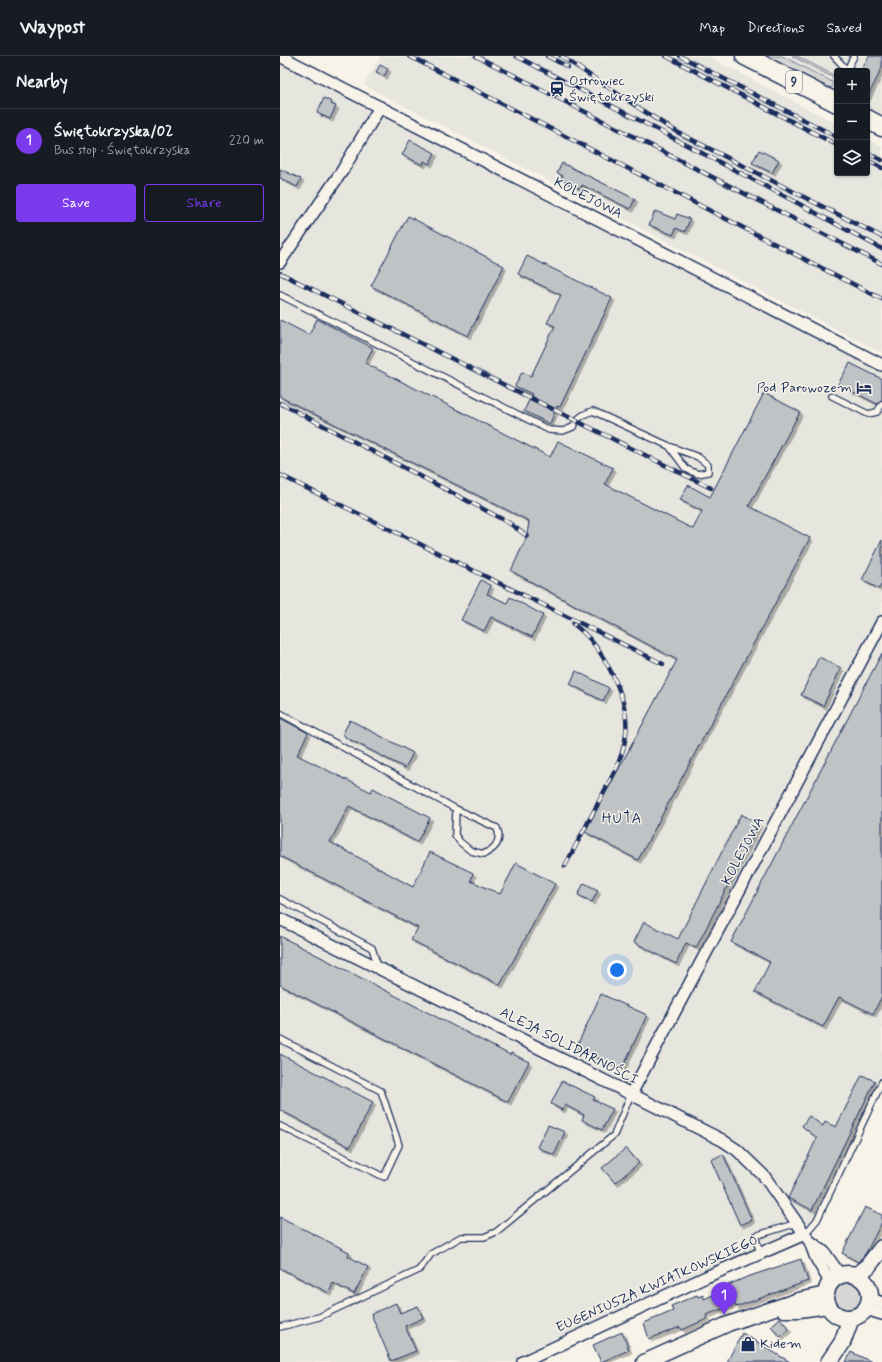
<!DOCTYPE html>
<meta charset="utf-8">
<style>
:root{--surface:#171b24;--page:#242831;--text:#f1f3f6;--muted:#9ea1a6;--line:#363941;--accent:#7c3aed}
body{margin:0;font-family:Mynerve,sans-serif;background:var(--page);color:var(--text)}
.controls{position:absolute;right:12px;top:12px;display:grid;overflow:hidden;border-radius:4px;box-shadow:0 1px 3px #0004}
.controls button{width:36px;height:36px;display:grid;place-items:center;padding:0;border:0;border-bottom:1px solid var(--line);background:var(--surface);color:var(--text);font:20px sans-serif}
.you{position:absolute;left:337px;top:914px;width:14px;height:14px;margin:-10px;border:3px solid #fff;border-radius:50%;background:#1a73e8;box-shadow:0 0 0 6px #1a73e833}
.badge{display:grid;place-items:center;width:26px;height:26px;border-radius:50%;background:var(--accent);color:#fff;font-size:13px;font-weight:700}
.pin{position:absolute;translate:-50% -33px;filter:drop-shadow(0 1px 2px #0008)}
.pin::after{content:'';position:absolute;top:21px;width:14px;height:12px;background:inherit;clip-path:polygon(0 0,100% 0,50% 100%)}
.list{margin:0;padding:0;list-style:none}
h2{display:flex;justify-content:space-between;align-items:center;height:52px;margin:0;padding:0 16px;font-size:17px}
h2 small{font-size:13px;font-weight:400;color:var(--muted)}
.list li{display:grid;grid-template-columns:26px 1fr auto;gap:12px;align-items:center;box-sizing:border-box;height:64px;padding:0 16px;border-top:1px solid var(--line)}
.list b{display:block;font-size:15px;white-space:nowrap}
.list p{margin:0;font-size:13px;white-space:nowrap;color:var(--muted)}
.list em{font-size:13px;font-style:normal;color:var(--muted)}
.actions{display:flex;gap:8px;padding:12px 16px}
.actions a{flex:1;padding:9px 0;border:1px solid var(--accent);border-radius:4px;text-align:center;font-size:14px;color:var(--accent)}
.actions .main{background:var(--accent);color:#fff}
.icon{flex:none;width:22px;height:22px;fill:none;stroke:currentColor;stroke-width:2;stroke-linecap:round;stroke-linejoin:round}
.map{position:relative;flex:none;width:602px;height:1306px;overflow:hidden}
header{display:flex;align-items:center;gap:24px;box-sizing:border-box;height:56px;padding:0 20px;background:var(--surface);border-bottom:1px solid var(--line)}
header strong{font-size:19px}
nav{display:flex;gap:22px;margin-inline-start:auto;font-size:14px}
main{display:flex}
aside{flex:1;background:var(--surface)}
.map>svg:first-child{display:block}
.built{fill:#e6e5de}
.green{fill:#d7d6d4;stroke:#798299}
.building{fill:#c0c3c5;stroke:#1b2f5e;filter:url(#shadow)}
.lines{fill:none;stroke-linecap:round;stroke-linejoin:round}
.service-casing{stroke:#1b2f5e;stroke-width:8}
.minor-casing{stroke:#1b2f5e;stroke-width:14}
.tertiary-casing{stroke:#1b2f5e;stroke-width:17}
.secondary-casing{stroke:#1b2f5e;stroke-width:19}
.primary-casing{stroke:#1b2f5e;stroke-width:21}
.service{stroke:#f7f3e8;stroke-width:5.5}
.minor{stroke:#f7f3e8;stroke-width:11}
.tertiary{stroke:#f7f3e8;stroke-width:14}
.secondary{stroke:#f7f3e8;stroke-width:16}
.primary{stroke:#f7f3e8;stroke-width:18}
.rail-casing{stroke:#1b2f5e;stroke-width:4.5}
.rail{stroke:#f7f3e8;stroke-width:3;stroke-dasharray:9;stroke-linecap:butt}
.labels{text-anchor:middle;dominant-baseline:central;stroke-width:3;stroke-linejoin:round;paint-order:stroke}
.shield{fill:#f7f3e8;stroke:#5d6a87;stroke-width:1}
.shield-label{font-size:13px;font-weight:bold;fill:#1b2f5e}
.poi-label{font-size:14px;fill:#1b2f5e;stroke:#f7f3e8;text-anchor:start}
.street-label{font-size:14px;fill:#1b2f5e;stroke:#f7f3e8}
.neighbourhood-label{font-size:15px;letter-spacing:1px;fill:#1b2f5e;stroke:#f7f3e8}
</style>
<header>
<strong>Waypost</strong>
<nav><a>Map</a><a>Directions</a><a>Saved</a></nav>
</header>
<main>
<aside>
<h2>Nearby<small></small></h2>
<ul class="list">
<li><span class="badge">1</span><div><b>Świętokrzyska/02</b><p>Bus stop · Świętokrzyska</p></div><em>220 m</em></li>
</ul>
<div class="actions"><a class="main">Save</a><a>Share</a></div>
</aside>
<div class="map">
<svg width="602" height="1306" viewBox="0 0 602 1306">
<defs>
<filter id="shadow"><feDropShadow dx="3" dy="3" stdDeviation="0" flood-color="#0004"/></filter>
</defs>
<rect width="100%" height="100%" fill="#f7f3e8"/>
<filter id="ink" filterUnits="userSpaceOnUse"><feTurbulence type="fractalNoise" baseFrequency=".025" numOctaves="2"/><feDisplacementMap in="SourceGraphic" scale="8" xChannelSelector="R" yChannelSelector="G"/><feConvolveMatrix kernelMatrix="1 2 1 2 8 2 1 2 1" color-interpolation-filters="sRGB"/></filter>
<g filter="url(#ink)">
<g class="built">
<polygon points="0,0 602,309 602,1020 534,1169 243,1306 0,1306"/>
<polygon points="101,0 427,0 557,68 557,117 587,117 587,83 602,91 602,297 84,29"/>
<polygon points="487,0 602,0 602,56 597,68 587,63 587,15 557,15 557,47 476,6"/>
</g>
<g class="green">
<polygon points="485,0 502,0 554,27 552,31 547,32"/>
<polygon points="512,0 517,0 557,21 556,23"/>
<circle cx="568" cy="1240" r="15"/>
</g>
<g class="building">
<polygon points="589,0 602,0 602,12 587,42 587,15 581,15"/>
<polygon points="100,9 108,13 104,20 96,16"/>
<polygon points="44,42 52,46 51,48 56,50 50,63 37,57"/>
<polygon points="130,84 155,97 149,108 144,105 143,109 122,99"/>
<polygon points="479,94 499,104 492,117 472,107"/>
<polygon points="282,107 355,143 350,153 302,129 300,133 281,123 283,120 277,117"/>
<polygon points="0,113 21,123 17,131 0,122"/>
<polygon points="375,155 395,163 397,158 410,163 405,176 396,172 393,179 369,169"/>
<polygon points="128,160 224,210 188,280 91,230"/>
<polygon points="247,200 332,242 280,351 277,350 270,368 244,355 252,338 235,330 242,316 251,320 275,270 267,267 281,239 238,218"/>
<polygon points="37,263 93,292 85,307 270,401 278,385 333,412 325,428 413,473 422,455 400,444 408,429 430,441 484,337 520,356 469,450 530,482 358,804 305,776 397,604 231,515 247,480 249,465 0,341 0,264 29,279"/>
<polygon points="570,307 602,323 602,344 597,348 558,328"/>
<polygon points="602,484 602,527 599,533 582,524"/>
<polygon points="201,524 211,530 207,538 227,547 230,541 263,559 252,581 211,561 204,575 181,564"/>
<polygon points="602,597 602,940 593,958 559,941 543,971 475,936 490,906 451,886"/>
<polygon points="539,601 561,612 543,650 521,639"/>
<polygon points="296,615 329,632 323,645 290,628"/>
<polygon points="0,662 28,677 17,699 91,736 93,732 150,762 137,786 69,750 50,786 133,831 150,796 193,817 191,825 220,838 236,807 275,828 220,929 131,884 138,872 0,800"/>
<polygon points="70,664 133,697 125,712 65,681 63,677"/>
<polygon points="461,758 479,768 416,892 406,887 396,908 354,886 364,866 398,883"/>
<polygon points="304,827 318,834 312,846 298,839"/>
<polygon points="0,880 230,999 231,997 249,1006 228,1046 0,929"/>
<polygon points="321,938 367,959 342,1013 296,992"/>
<polygon points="0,998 93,1046 70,1091 0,1054"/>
<polygon points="582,1019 595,1025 532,1154 508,1142 537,1082 522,1070 529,1060 543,1070 545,1066 556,1071"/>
<polygon points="282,1025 315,1041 313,1044 333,1053 322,1074 302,1064 304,1059 285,1049 282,1054 271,1048"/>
<polygon points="268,1069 285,1076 274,1099 257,1091"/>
<polygon points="346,1092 359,1107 335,1127 322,1112"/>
<polygon points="443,1098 472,1164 460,1169 431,1104"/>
<polygon points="585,1151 602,1159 602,1166 586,1197 578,1206 562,1197"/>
<polygon points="0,1161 69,1196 68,1200 88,1211 74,1238 53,1227 49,1237 0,1212"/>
<polygon points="521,1203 528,1225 456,1251 455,1248 426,1259 427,1263 402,1274 400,1271 369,1283 364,1267 393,1255 391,1250 417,1239 418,1241 423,1239 424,1243 449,1232 448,1229 467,1221"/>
<polygon points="116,1247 120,1257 138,1250 143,1262 125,1270 136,1295 111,1305 91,1258"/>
<polygon points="500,1262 509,1273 500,1281 491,1270"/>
<polygon points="342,1276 349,1294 321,1306 313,1289"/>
<polygon points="462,1277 510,1306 447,1306"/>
<polygon points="571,1296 592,1306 566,1306"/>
</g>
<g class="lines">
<g class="service-casing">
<g id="service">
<polyline points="554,0 567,14 567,15"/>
<polyline points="567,14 574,0"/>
<path d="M0,239L269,374L283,375L293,371C297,362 303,358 313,355L389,390L418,401L428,409V416L418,418L406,413L389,390"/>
<polyline points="552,340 588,358 597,356 602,348"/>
<path d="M0,657L176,753L217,772C222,785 215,793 204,798L191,795L180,786L175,779L176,753"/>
<polyline points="0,843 92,892 98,911"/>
<polyline points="0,983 101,1035 119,1089 104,1121 0,1070"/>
<polyline points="525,1178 537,1164 602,1026"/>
<polyline points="480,1197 475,1180 517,1167"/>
<polyline points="0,1271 39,1261 139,1214 151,1198 181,1181 204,1181 216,1176 334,1079 351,1038"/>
</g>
</g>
<g class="minor-casing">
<g id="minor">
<polyline points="0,0 602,309"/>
<polyline points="0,206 62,115 100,51"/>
<polyline points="0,863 351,1038 442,1084 457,1094 484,1120 517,1167 530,1186 536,1202 550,1226"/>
<polyline points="351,1038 602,566"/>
<polyline points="531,1186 544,1196 560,1219"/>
<polyline points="590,1242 602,1247"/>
<polyline points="586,1253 602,1258"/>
<polyline points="243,1306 426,1221 525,1178"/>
</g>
</g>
<g class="tertiary-casing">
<g id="tertiary">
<polyline points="504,1254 519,1254 548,1250"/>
<polyline points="364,1306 448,1268 518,1244 546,1238"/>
</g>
</g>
<g class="secondary-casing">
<g id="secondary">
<circle cx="568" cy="1240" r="22"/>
<polyline points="577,1219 588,1210 602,1192"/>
<polyline points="549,1306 562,1287 571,1262"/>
</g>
</g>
<g class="primary-casing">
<g id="primary">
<polyline points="465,0 557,47"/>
<polyline points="587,63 602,71"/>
</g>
</g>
<use href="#service" class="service"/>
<use href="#minor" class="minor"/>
<use href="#tertiary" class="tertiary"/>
<use href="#secondary" class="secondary"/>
<use href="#primary" class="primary"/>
<g class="rail-casing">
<g id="rail">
<polyline points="129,0 602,243"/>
<polyline points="196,0 602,208"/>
<polyline points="236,0 512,144 602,193"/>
<polyline points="267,0 288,11"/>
<polyline points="281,0 368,58 397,76 602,181"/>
<polyline points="386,0 557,89"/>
<polyline points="400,0 557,81"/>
<polyline points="587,97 602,104"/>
<polyline points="587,104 602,112"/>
<polyline points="0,217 431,432"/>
<polyline points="0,347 207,455 229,467 247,480"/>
<polyline points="0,419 383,608"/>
<path d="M285,810L337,711C341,700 345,690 346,678C350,643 322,588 293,568"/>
</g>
</g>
<use href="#rail" class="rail"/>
</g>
</g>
<defs>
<g id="station-bare" transform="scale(1.2)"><path d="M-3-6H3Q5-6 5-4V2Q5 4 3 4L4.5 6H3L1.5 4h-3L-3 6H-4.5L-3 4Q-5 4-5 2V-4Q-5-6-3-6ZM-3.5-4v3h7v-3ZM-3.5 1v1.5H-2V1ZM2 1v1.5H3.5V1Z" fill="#1b2f5e" stroke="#f7f3e8" stroke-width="2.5" paint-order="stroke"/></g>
<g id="hotel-bare" transform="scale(1.2)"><path d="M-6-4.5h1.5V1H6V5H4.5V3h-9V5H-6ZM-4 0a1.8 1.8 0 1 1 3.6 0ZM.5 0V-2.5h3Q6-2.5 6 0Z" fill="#1b2f5e" stroke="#f7f3e8" stroke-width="2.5" paint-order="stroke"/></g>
<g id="shop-bare" transform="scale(1.2)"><path d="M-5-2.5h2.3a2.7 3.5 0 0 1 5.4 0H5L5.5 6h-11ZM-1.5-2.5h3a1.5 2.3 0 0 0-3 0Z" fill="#1b2f5e" stroke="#f7f3e8" stroke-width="2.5" paint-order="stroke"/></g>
</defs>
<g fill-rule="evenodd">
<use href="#station-bare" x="277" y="33"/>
<use href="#hotel-bare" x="584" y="332"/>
<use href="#shop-bare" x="468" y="1288"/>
</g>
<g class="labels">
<rect class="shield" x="506" y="15" width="16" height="22" rx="3"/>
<g class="shield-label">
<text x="514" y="26">9</text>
</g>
<g class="poi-label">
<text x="289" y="25">Ostrowiec<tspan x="289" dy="16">Świętokrzyski</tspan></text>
<text x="572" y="332" text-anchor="end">Pod Parowozem</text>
<text x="480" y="1288">Kidem</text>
</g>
<g class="street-label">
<text transform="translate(308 142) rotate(27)">KOLEJOWA</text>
<text transform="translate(463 795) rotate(-62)">KOLEJOWA</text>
<text transform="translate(289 990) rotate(27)">ALEJA SOLIDARNOŚCI</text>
<text transform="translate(377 1228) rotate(-24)">EUGENIUSZA KWIATKOWSKIEGO</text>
</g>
<g class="neighbourhood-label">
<text x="342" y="763">HUTA</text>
</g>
</g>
</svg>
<div class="controls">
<button>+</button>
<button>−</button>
<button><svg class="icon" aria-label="layers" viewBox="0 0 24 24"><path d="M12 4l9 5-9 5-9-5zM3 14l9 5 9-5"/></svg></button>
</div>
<div class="you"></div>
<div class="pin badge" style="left:444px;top:1259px">1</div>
</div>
</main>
